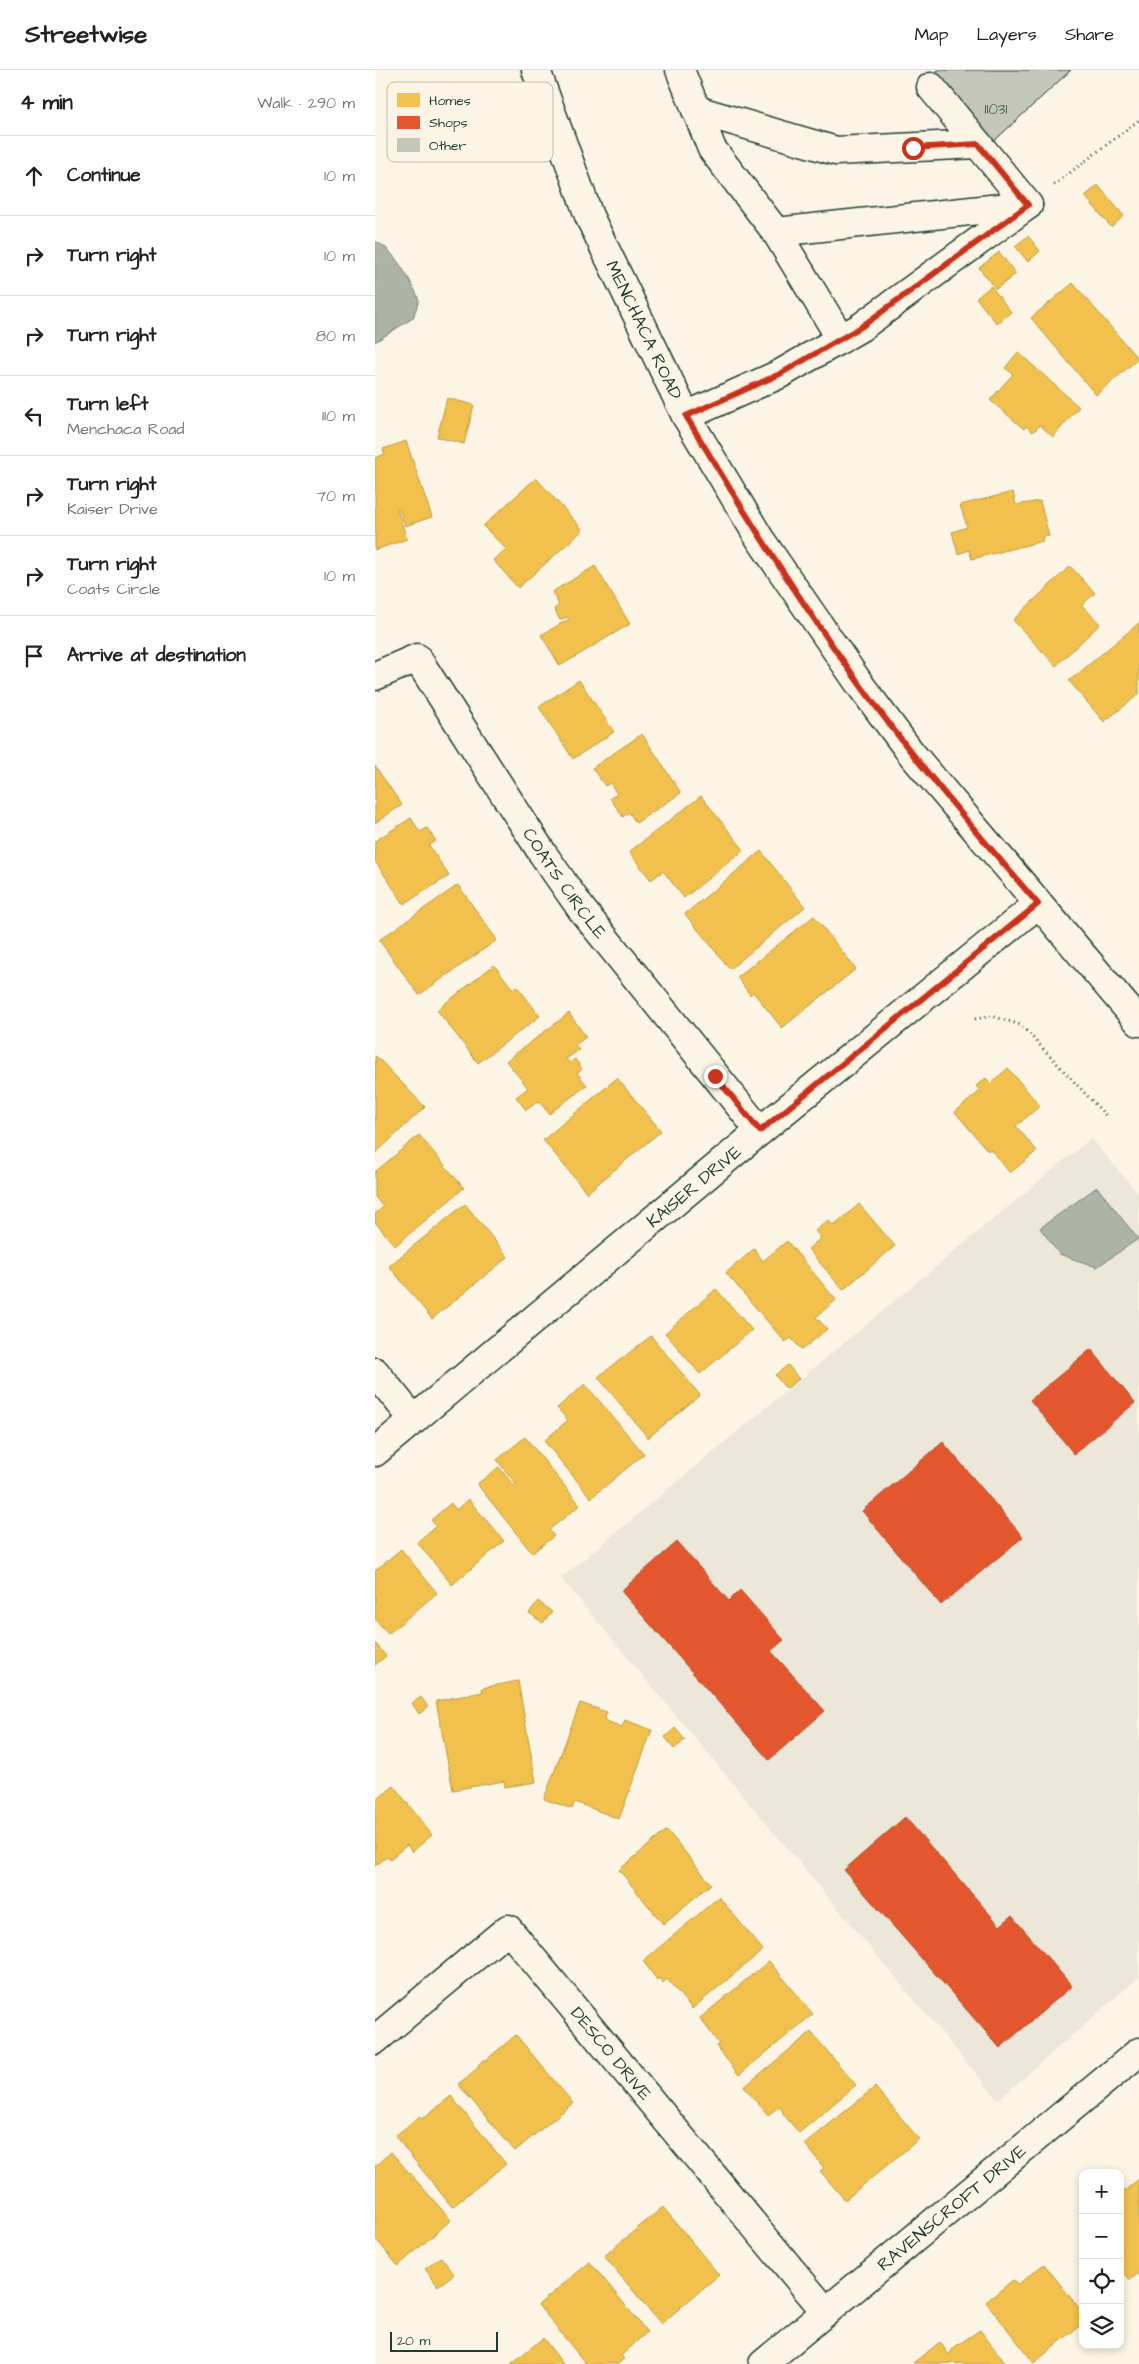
<!DOCTYPE html>
<meta charset="utf-8">
<style>
:root{--surface:#fff;--page:#f6f6f6;--text:#222;--muted:#767676;--line:#e0e0e0}
body{margin:0;font-family:"Architects Daughter",sans-serif;background:var(--page);color:var(--text)}
.controls{position:absolute;right:15px;bottom:15px;display:grid;overflow:hidden;border-radius:10px;box-shadow:0 2px 8px #0003}
.controls button{width:45px;height:45px;display:grid;place-items:center;padding:0;border:0;border-bottom:1px solid var(--line);background:var(--surface);color:var(--text);font:25px sans-serif}
.scale{position:absolute;left:15px;bottom:12px;width:108px;box-sizing:border-box;padding-left:5px;border:2px solid #1f3d34;border-top:0;font-size:14px;line-height:18px;white-space:nowrap;color:#1f3d34;-webkit-text-stroke:4px #fcf5e5;paint-order:stroke}
.stop{position:absolute;width:15px;height:15px;margin:-11px;border:4px solid #c8321e;border-radius:50%;background:#fff}
.stop.end{background:#c8321e;border-color:#fff;box-shadow:0 1px 5px #0008}
.list{margin:0;padding:0;list-style:none}
h2{display:flex;justify-content:space-between;align-items:center;height:65px;margin:0;padding:0 20px;font-size:21px}
h2 small{font-size:16px;font-weight:400;color:var(--muted)}
.list li{display:grid;grid-template-columns:32px 1fr auto;gap:15px;align-items:center;box-sizing:border-box;height:80px;padding:0 20px;border-top:1px solid var(--line)}
.list b{display:block;font-size:19px;white-space:nowrap}
.list p{margin:0;font-size:16px;white-space:nowrap;color:var(--muted)}
.list em{font-size:16px;font-style:normal;color:var(--muted)}
.icon{flex:none;width:28px;height:28px;fill:none;stroke:currentColor;stroke-width:2;stroke-linecap:round;stroke-linejoin:round}
.map{position:relative;flex:none;width:764px;height:2294px;overflow:hidden}
header{display:flex;align-items:center;gap:30px;box-sizing:border-box;height:70px;padding:0 25px;background:var(--surface);border-bottom:1px solid var(--line)}
header strong{font-size:24px}
nav{display:flex;gap:28px;margin-inline-start:auto;font-size:18px}
main{display:flex}
aside{flex:1;background:var(--surface)}
.map>svg:first-child{display:block}
.built{fill:#ece7d8}
.water{fill:#aeb3a7;stroke:#758479}
.homes{fill:#f2c14e;stroke:#b39946}
.shops{fill:#e4572e;stroke:#a94f30}
.building{fill:#c5c7b9;stroke:#1f3d34}
.lines{fill:none;stroke-linecap:round;stroke-linejoin:round}
.minor-casing{stroke:#1f3d34;stroke-width:31}
.major-casing{stroke:#1f3d34;stroke-width:31}
.path{stroke:#1f3d34;stroke-width:3;stroke-dasharray:1 4;stroke-linecap:butt}
.minor{stroke:#fcf5e5;stroke-width:28}
.major{stroke:#fcf5e5;stroke-width:28}
.route{stroke:#c8321e;stroke-width:6}
.labels{text-anchor:middle;dominant-baseline:central;stroke-width:5;stroke-linejoin:round;paint-order:stroke}
.number-label{font-size:15px;fill:#486055}
.street-label{font-size:18px;fill:#1f3d34;stroke:#fcf5e5}
.key{fill:#fcf5e5;stroke:#babeb0;stroke-width:1}
.key-label{font-size:14px;fill:#1f3d34}
</style>
<header>
<strong>Streetwise</strong>
<nav><a>Map</a><a>Layers</a><a>Share</a></nav>
</header>
<main>
<aside>
<h2>4 min<small>Walk · 290 m</small></h2>
<ul class="list">
<li><svg class="icon" aria-label="ahead" viewBox="0 0 24 24"><path d="M12 20V5M6 11l6-6 6 6"/></svg><div><b>Continue</b></div><em>10 m</em></li>
<li><svg class="icon" aria-label="right" viewBox="0 0 24 24"><path d="M7 20v-9h11M14 6l5 5-5 5"/></svg><div><b>Turn right</b></div><em>10 m</em></li>
<li><svg class="icon" aria-label="right" viewBox="0 0 24 24"><path d="M7 20v-9h11M14 6l5 5-5 5"/></svg><div><b>Turn right</b></div><em>80 m</em></li>
<li><svg class="icon" aria-label="left" viewBox="0 0 24 24"><path d="M17 20v-9H6M10 6l-5 5 5 5"/></svg><div><b>Turn left</b><p>Menchaca Road</p></div><em>110 m</em></li>
<li><svg class="icon" aria-label="right" viewBox="0 0 24 24"><path d="M7 20v-9h11M14 6l5 5-5 5"/></svg><div><b>Turn right</b><p>Kaiser Drive</p></div><em>70 m</em></li>
<li><svg class="icon" aria-label="right" viewBox="0 0 24 24"><path d="M7 20v-9h11M14 6l5 5-5 5"/></svg><div><b>Turn right</b><p>Coats Circle</p></div><em>10 m</em></li>
<li><svg class="icon" aria-label="arrive" viewBox="0 0 24 24"><path d="M6 21V4h12l-3 4 3 4H6"/></svg><div><b>Arrive at destination</b></div></li>
</ul>
</aside>
<div class="map">
<svg width="764" height="2294" viewBox="0 0 764 2294">
<rect width="100%" height="100%" fill="#fcf5e5"/>
<filter id="ink" filterUnits="userSpaceOnUse"><feTurbulence type="fractalNoise" baseFrequency=".02" numOctaves="2"/><feDisplacementMap in="SourceGraphic" scale="10" xChannelSelector="R" yChannelSelector="G"/><feConvolveMatrix kernelMatrix="1 2 1 2 8 2 1 2 1" color-interpolation-filters="sRGB"/></filter>
<g filter="url(#ink)">
<polygon class="built" points="716,1068 764,1124 764,1907 623,2030 186,1508"/>
<g class="water">
<path d="M0,172C16,174 39,216 44,230L38,248L0,272Z"/>
<polygon points="722,1117 763,1169 722,1197 684,1184 665,1158"/>
</g>
<g class="homes">
<polygon points="723,115 749,146 736,157 710,126"/>
<polygon points="653,166 665,181 653,192 640,176"/>
<polygon points="624,182 641,204 621,219 604,198"/>
<polygon points="698,213 763,289 721,325 656,248"/>
<polygon points="616,216 636,242 622,254 601,228"/>
<polygon points="643,282 704,337 678,367 665,355 658,362 651,356 649,359 615,330 638,304 630,298"/>
<polygon points="72,328 99,335 89,374 62,367"/>
<polygon points="31,371 57,447 30,456 24,439 22,439 32,469 0,480 0,388 10,384 8,379"/>
<polygon points="161,408 208,460 143,518 118,490 131,479 108,456"/>
<polygon points="638,422 641,435 665,431 674,466 667,467 668,471 597,489 594,480 583,484 577,462 592,457 585,435"/>
<polygon points="220,496 255,554 185,596 166,565 194,549 192,547 185,550 179,539 184,535 177,522"/>
<polygon points="695,496 720,523 707,535 725,554 681,596 638,550"/>
<polygon points="764,553 764,624 729,652 694,611"/>
<polygon points="204,610 239,662 198,689 164,637"/>
<polygon points="267,664 306,723 261,753 254,742 248,747 235,728 242,724 235,713 230,716 217,698"/>
<polygon points="0,696 27,735 0,753"/>
<polygon points="326,726 369,780 309,828 288,801 276,810 254,782"/>
<polygon points="36,748 45,762 52,758 61,771 54,775 74,806 29,834 0,791 0,771"/>
<polygon points="386,781 430,837 355,899 310,844"/>
<polygon points="83,815 122,870 44,925 4,870"/>
<polygon points="439,846 481,899 407,958 378,922 375,925 362,907"/>
<polygon points="119,895 138,919 142,916 165,946 103,993 62,940"/>
<polygon points="194,943 211,967 200,975 204,980 191,989 195,993 200,989 207,999 202,1003 212,1015 174,1044 164,1031 151,1040 141,1027 153,1018 131,991"/>
<polygon points="1,986 50,1037 0,1084 0,987"/>
<polygon points="633,998 665,1036 641,1056 662,1081 635,1103 615,1079 613,1081 580,1042 605,1021 601,1016 611,1008 616,1013"/>
<polygon points="242,1008 286,1061 212,1123 168,1070"/>
<polygon points="44,1065 89,1118 20,1176 0,1152 0,1144 8,1137 0,1127 0,1102"/>
<polygon points="90,1134 133,1187 57,1249 14,1196"/>
<polygon points="484,1134 520,1176 468,1220 433,1179 446,1168 440,1161 453,1150 459,1156"/>
<polygon points="412,1171 461,1230 441,1247 452,1259 427,1280 416,1268 410,1272 351,1203 379,1179 388,1191"/>
<polygon points="341,1219 377,1260 325,1304 290,1263"/>
<polygon points="276,1266 325,1325 273,1368 223,1307"/>
<polygon points="413,1295 424,1309 411,1319 400,1305"/>
<polygon points="210,1314 269,1384 216,1428 169,1371 193,1350 182,1338"/>
<polygon points="150,1367 205,1435 174,1460 179,1466 157,1483 102,1414 124,1397 139,1416 141,1414 122,1390"/>
<polygon points="93,1429 129,1471 77,1515 42,1472 61,1456 56,1450 76,1433 81,1440"/>
<polygon points="26,1479 62,1523 13,1564 0,1549 0,1501"/>
<polygon points="163,1531 177,1542 168,1553 154,1543"/>
<polygon points="0,1573 11,1586 0,1595"/>
<polygon points="143,1611 161,1712 130,1717 129,1711 78,1720 61,1631 108,1622 107,1618"/>
<polygon points="46,1627 53,1637 44,1644 37,1633"/>
<polygon points="205,1633 232,1642 229,1650 247,1657 250,1650 277,1660 244,1749 200,1732 197,1739 169,1729"/>
<polygon points="300,1658 310,1670 299,1679 290,1667"/>
<polygon points="19,1716 57,1765 37,1782 32,1775 15,1789 13,1786 0,1796 0,1731"/>
<polygon points="292,1760 336,1814 288,1854 244,1800"/>
<polygon points="344,1827 388,1880 317,1939 292,1909 288,1913 284,1908 282,1910 268,1891"/>
<polygon points="394,1891 438,1944 364,2005 341,1976 344,1974 325,1948"/>
<polygon points="436,1962 481,2015 424,2063 409,2045 405,2036 393,2045 369,2017"/>
<polygon points="141,1965 198,2033 140,2081 83,2014 104,1997 103,1995 109,1989 110,1991"/>
<polygon points="500,2017 544,2069 470,2130 445,2101 449,2098 430,2074"/>
<polygon points="76,2026 131,2094 77,2137 20,2066 45,2046 47,2049"/>
<polygon points="16,2082 76,2150 23,2196 0,2168 0,2096"/>
<polygon points="764,2109 764,2203 755,2210 745,2197 745,2124"/>
<polygon points="288,2137 344,2205 286,2254 229,2186"/>
<polygon points="66,2187 79,2204 63,2216 50,2199"/>
<polygon points="215,2192 272,2262 246,2286 249,2289 243,2294 211,2294 163,2235"/>
<polygon points="669,2194 708,2243 708,2253 659,2293 611,2232 638,2210 642,2215"/>
<polygon points="605,2260 631,2294 538,2293 565,2272 574,2285 578,2278"/>
<polygon points="168,2268 188,2294 136,2294"/>
</g>
<g class="shops">
<polygon points="716,1279 760,1333 699,1384 655,1330"/>
<polygon points="568,1372 648,1467 566,1535 487,1441"/>
<polygon points="302,1472 354,1531 365,1520 409,1570 396,1581 450,1641 394,1690 246,1521"/>
<polygon points="530,1747 625,1856 637,1846 697,1916 625,1978 469,1800"/>
</g>
<polygon class="building" points="563,0 696,0 618,72 557,5"/>
<g class="lines">
<g class="minor-casing">
<g id="minor">
<polyline points="305,0 337,79 401,162 466,269"/>
<polyline points="556,17 653,135"/>
<polyline points="321,40 461,81 603,74"/>
<polyline points="401,162 651,135"/>
<polyline points="311,346 405,304 486,257 653,135"/>
<path id="s1" d="M0,606L42,588L168,784L207,840L385,1061"/>
<polyline points="0,1302 39,1350"/>
<path id="s2" d="M0,1382L385,1061L663,834"/>
<path id="s3" d="M0,1970L133,1859L451,2242"/>
<path id="s4" d="M388,2294L764,1982"/>
</g>
</g>
<g class="major-casing">
<g id="major">
<path id="s5" d="M161,0L214,146L311,346L385,469L486,616L536,683L764,952"/>
</g>
</g>
<g class="path">
<polyline points="679,115 764,50"/>
<polyline points="600,949 617,946 646,955 733,1048"/>
</g>
<use href="#minor" class="minor"/>
<use href="#major" class="major"/>
</g>
</g>
<g class="lines" filter="url(#ink)">
<path class="route" d="M340,1006L385,1061L663,834C602,763 541,692 486,616C423,529 366,438 311,346L405,304L486,257L653,135L603,74L538,78"/>
</g>
<g class="labels">
<g class="number-label">
<text x="621" y="39">11031</text>
</g>
<g class="street-label">
<text stroke="none"><textPath href="#s5" startOffset="282">MENCHACA ROAD</textPath></text>
<text stroke="none"><textPath href="#s1" startOffset="315">COATS CIRCLE</textPath></text>
<text stroke="none"><textPath href="#s2" startOffset="415">KAISER DRIVE</textPath></text>
<text stroke="none"><textPath href="#s3" startOffset="335">DESCO DRIVE</textPath></text>
<text stroke="none"><textPath href="#s4" startOffset="245">RAVENSCROFT DRIVE</textPath></text>
</g>
</g>
<rect x="12" y="12" width="166" height="80" rx="8" class="key"/>
<rect x="22" y="23" width="23" height="14" fill="#f2c14e"/>
<rect x="22" y="46" width="23" height="13" fill="#e4572e"/>
<rect x="22" y="68" width="23" height="14" fill="#c5c7b9"/>
<g class="key-label">
<text x="54" y="35">Homes</text>
<text x="54" y="57">Shops</text>
<text x="54" y="80">Other</text>
</g>
</svg>
<div class="controls">
<button>+</button>
<button>−</button>
<button><svg class="icon" aria-label="locate" viewBox="0 0 24 24"><circle cx="12" cy="12" r="6"/><path d="M12 2v4M12 18v4M2 12h4M18 12h4"/></svg></button>
<button><svg class="icon" aria-label="layers" viewBox="0 0 24 24"><path d="M12 4l9 5-9 5-9-5zM3 14l9 5 9-5"/></svg></button>
</div>
<div class="scale">20 m</div>
<div class="stop" style="left:538px;top:78px"></div>
<div class="stop end" style="left:340px;top:1006px"></div>
</div>
</main>
